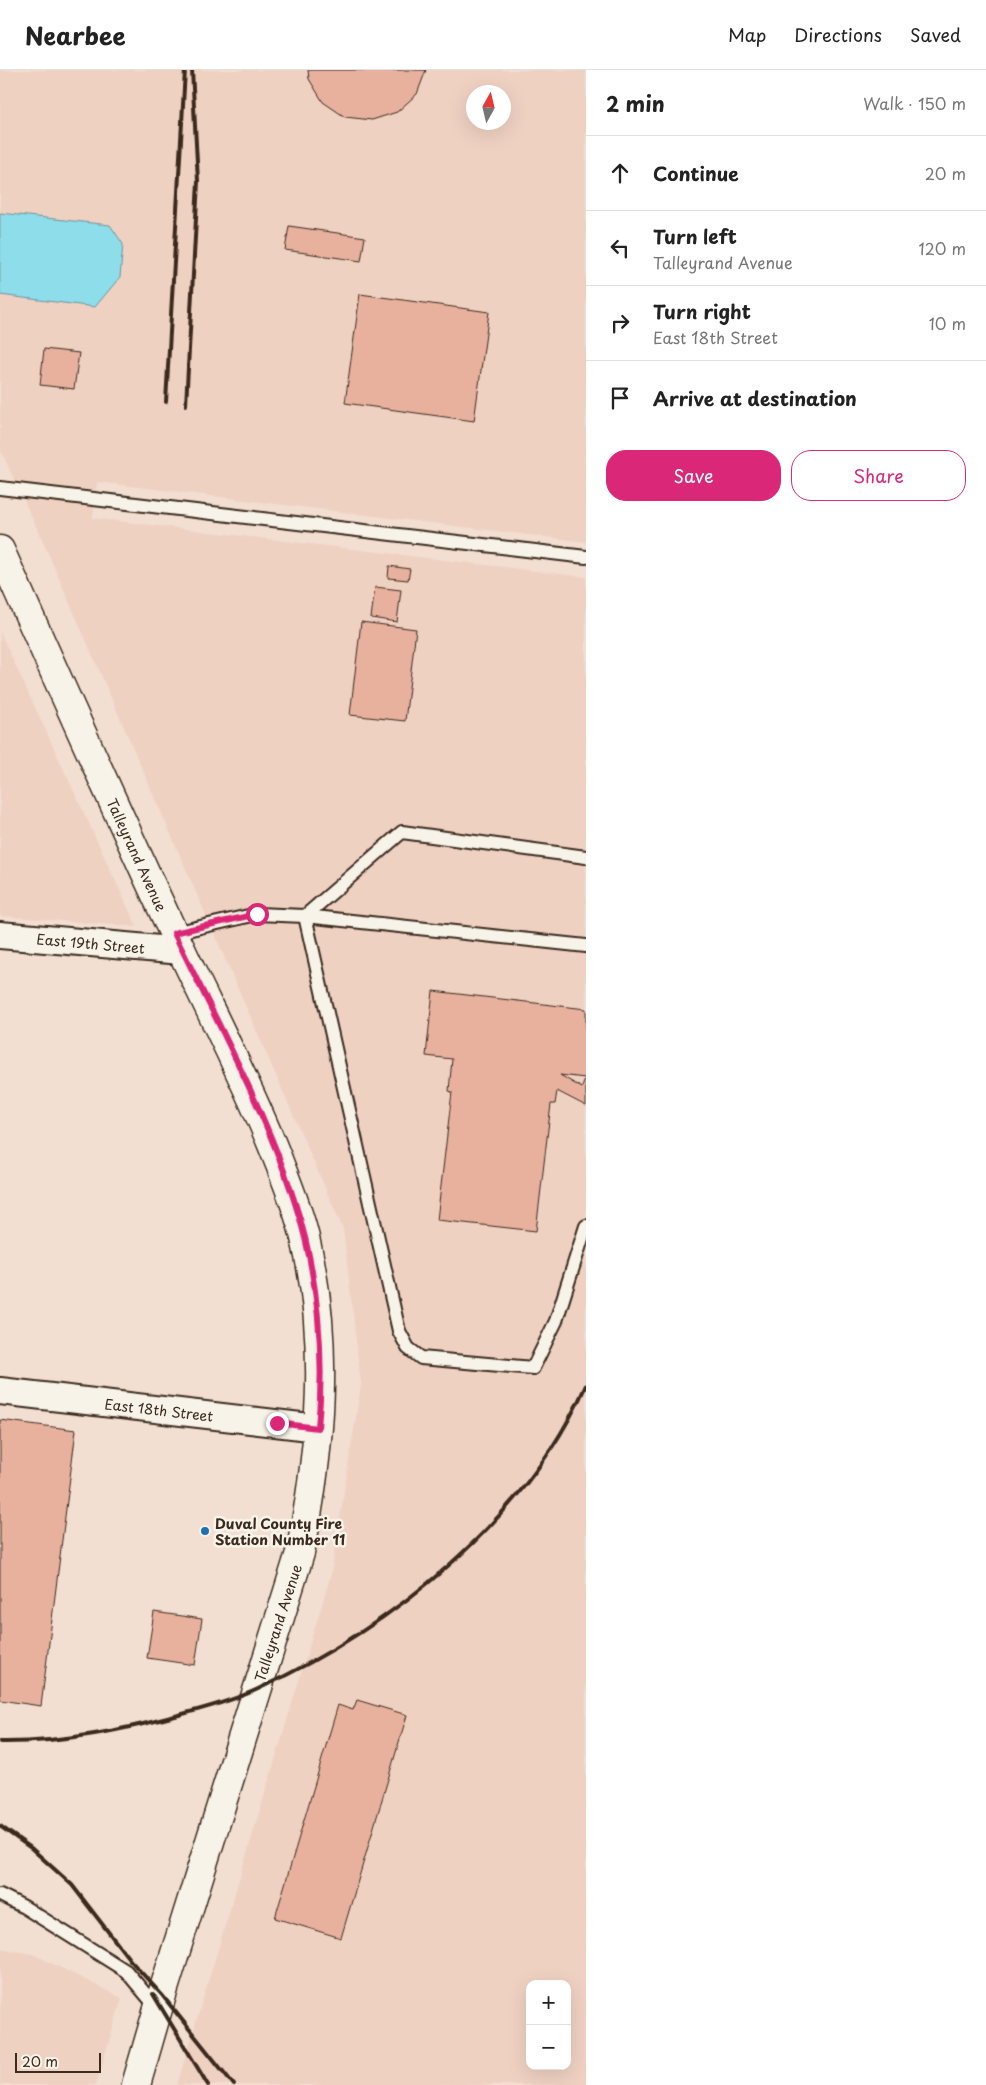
<!DOCTYPE html>
<meta charset="utf-8">
<style>
:root{--surface:#fff;--page:#f6f6f6;--text:#222;--muted:#767676;--line:#e0e0e0;--accent:#db2777}
body{margin:0;font-family:"Playpen Sans",sans-serif;background:var(--page);color:var(--text)}
.controls{position:absolute;right:15px;bottom:15px;display:grid;overflow:hidden;border-radius:10px;box-shadow:0 5px 20px #0002}
.controls button{width:45px;height:45px;display:grid;place-items:center;padding:0;border:0;border-bottom:1px solid var(--line);background:var(--surface);color:var(--text);font:25px sans-serif}
.compass{position:absolute;left:466px;top:15px;width:45px;height:45px;border-radius:50%;background:var(--surface);box-shadow:0 5px 20px #0002;rotate:8deg}
.scale{position:absolute;left:15px;bottom:12px;width:86px;box-sizing:border-box;padding-left:5px;border:2px solid #3b2a1e;border-top:0;font-size:14px;line-height:18px;white-space:nowrap;color:#3b2a1e;-webkit-text-stroke:4px #f7f3e8;paint-order:stroke}
.stop{position:absolute;width:15px;height:15px;margin:-11px;border:4px solid #db2777;border-radius:50%;background:#fff}
.stop.end{background:#db2777;border-color:#fff;box-shadow:0 1px 5px #0008}
.list{margin:0;padding:0;list-style:none}
h2{display:flex;justify-content:space-between;align-items:center;height:65px;margin:0;padding:0 20px;font-size:21px}
h2 small{font-size:16px;font-weight:400;color:var(--muted)}
.list li{display:grid;grid-template-columns:32px 1fr auto;gap:15px;align-items:center;box-sizing:border-box;height:75px;padding:0 20px;border-top:1px solid var(--line)}
.list b{display:block;font-size:19px;white-space:nowrap}
.list p{margin:0;font-size:16px;white-space:nowrap;color:var(--muted)}
.list em{font-size:16px;font-style:normal;color:var(--muted)}
.actions{display:flex;gap:10px;padding:15px 20px}
.actions a{flex:1;padding:11px 0;border:1px solid var(--accent);border-radius:20px;text-align:center;font-size:18px;color:var(--accent)}
.actions .main{background:var(--accent);color:#fff}
.icon{flex:none;width:28px;height:28px;fill:none;stroke:currentColor;stroke-width:2;stroke-linecap:round;stroke-linejoin:round}
.map{position:relative;flex:none;width:586px;height:2015px;overflow:hidden}
header{display:flex;align-items:center;gap:30px;box-sizing:border-box;height:70px;padding:0 25px;background:var(--surface);border-bottom:1px solid var(--line)}
header strong{font-size:24px}
nav{display:flex;gap:28px;margin-inline-start:auto;font-size:18px}
main{display:flex}
aside{flex:1;background:var(--surface)}
.map>svg:first-child{display:block}
.built{fill:#efd1c2;fill-rule:evenodd}
.water{fill:#8eddeb;stroke:#6d9599}
.building{fill:#e8b19e;stroke:#3b2a1e;fill-rule:evenodd}
.lines{fill:none;stroke-linecap:round;stroke-linejoin:round}
.lane-casing{stroke:#3b2a1e;stroke-width:16}
.street-casing{stroke:#3b2a1e;stroke-width:30}
.secondary-casing{stroke:#3b2a1e;stroke-width:31}
.lane{stroke:#f7f3e8;stroke-width:12}
.street{stroke:#f7f3e8;stroke-width:26}
.secondary{stroke:#f7f3e8;stroke-width:28}
.rail{stroke:#3b2a1e;stroke-width:4}
.route{stroke:#db2777;stroke-width:6}
.poi-dot{fill:#1f6fb2;stroke:#f7f3e8;stroke-width:2}
.labels{text-anchor:middle;dominant-baseline:central;stroke-width:5;stroke-linejoin:round;paint-order:stroke}
.street-label{font-size:14px;fill:#3b2a1e;stroke:#f7f3e8}
.poi-label{font-size:14px;font-weight:bold;fill:#3b2a1e;stroke:#f7f3e8;text-anchor:start}
</style>
<header>
<strong>Nearbee</strong>
<nav><a>Map</a><a>Directions</a><a>Saved</a></nav>
</header>
<main>
<div class="map">
<svg width="586" height="2015" viewBox="0 0 586 2015">
<rect width="100%" height="100%" fill="#f2dfd2"/>
<filter id="ink" filterUnits="userSpaceOnUse"><feTurbulence type="fractalNoise" baseFrequency=".02" numOctaves="2"/><feDisplacementMap in="SourceGraphic" scale="10" xChannelSelector="R" yChannelSelector="G"/><feConvolveMatrix kernelMatrix="1 2 1 2 8 2 1 2 1" color-interpolation-filters="sRGB"/></filter>
<g filter="url(#ink)">
<g class="built">
<path d="M0,0H586V472L97,412L93,448L586,507V2015H177L331,1504L361,1314L343,1159L40,465L0,379ZM473,22H503V52H473ZM530,1914H567V1996H530Z"/>
<polygon points="0,562 137,857 0,846"/>
<polygon points="0,1878 33,1884 122,1928 96,2015 0,2015"/>
</g>
<polygon class="water" points="0,143 110,155 123,174 120,207 95,237 0,225"/>
<g class="building">
<polygon points="308,0 426,0 417,24 397,42 372,50 345,47 323,32 309,9"/>
<polygon points="289,156 365,167 361,191 285,180"/>
<polygon points="360,224 489,242 474,351 345,333"/>
<polygon points="44,279 79,283 74,319 40,315"/>
<polygon points="389,496 410,499 408,510 388,508"/>
<polygon points="375,517 401,520 397,552 371,548"/>
<polygon points="361,552 416,559 405,651 350,645"/>
<path d="M433,921L586,939V1036L557,1021L555,1034H551L536,1161L437,1150L452,1022L449,1021L452,989L426,986ZM560,1005L585,1008L582,1018Z"/>
<polygon points="0,1350 76,1360 41,1636 0,1630"/>
<polygon points="154,1542 202,1549 195,1595 147,1588"/>
<polygon points="357,1630 407,1645 341,1868 275,1848 338,1635 353,1640"/>
</g>
<g class="lines">
<g class="lane-casing">
<g id="lane">
<polyline points="0,418 586,487"/>
<polyline points="305,846 399,1261 408,1278 421,1288 533,1298 556,1251 586,1156"/>
<polyline points="305,846 402,762 586,787"/>
<polyline points="174,863 257,844 305,846 586,876"/>
<polyline points="0,1825 24,1837 126,1901 158,1939"/>
</g>
</g>
<g class="street-casing">
<g id="street">
<path id="s1" d="M0,865L182,881"/>
<path id="s2" d="M0,1321L318,1358"/>
</g>
</g>
<g class="secondary-casing">
<g id="secondary">
<path id="s3" d="M0,480C57,608 114,736 173,862C207,936 245,1007 275,1082C286,1110 298,1138 305,1168C330,1272 321,1379 300,1483L162,1925L136,2015"/>
</g>
</g>
<use href="#lane" class="lane"/>
<use href="#street" class="street"/>
<use href="#secondary" class="secondary"/>
<g class="rail">
<polyline points="166,332 185,0"/>
<polyline points="186,335 198,111 192,0"/>
<path d="M0,1672C64,1673 128,1659 190,1642C212,1636 237,1629 258,1619C391,1557 525,1452 586,1315"/>
<polyline points="0,1756 31,1778 72,1815 130,1890 162,1925 234,2015"/>
<polyline points="153,1924 208,2015"/>
</g>
</g>
</g>
<g class="lines" filter="url(#ink)">
<path class="route" d="M257,844L174,863C216,950 266,1042 295,1133C318,1202 325,1286 318,1358L277,1353"/>
</g>
<circle class="poi-dot" cx="205" cy="1461" r="5"/>
<g class="labels">
<g class="street-label">
<text stroke="none"><textPath href="#s3" startOffset="334">Talleyrand Avenue</textPath></text>
<text stroke="none"><textPath href="#s1" startOffset="91">East 19th Street</textPath></text>
<text stroke="none"><textPath href="#s2" startOffset="160">East 18th Street</textPath></text>
<text transform="translate(278 1553) rotate(-72)">Talleyrand Avenue</text>
</g>
<g class="poi-label">
<text x="215" y="1453">Duval County Fire<tspan x="215" dy="16">Station Number 11</tspan></text>
</g>
</g>
</svg>
<div class="controls">
<button>+</button>
<button>−</button>
</div>
<svg class="compass" viewBox="-18 -18 36 36"><path d="M0-13l5 13h-10z" fill="#e53935"/><path d="M0 13l5-13h-10z" fill="#767676"/></svg>
<div class="scale">20 m</div>
<div class="stop" style="left:257px;top:844px"></div>
<div class="stop end" style="left:277px;top:1353px"></div>
</div>
<aside>
<h2>2 min<small>Walk · 150 m</small></h2>
<ul class="list">
<li><svg class="icon" aria-label="ahead" viewBox="0 0 24 24"><path d="M12 20V5M6 11l6-6 6 6"/></svg><div><b>Continue</b></div><em>20 m</em></li>
<li><svg class="icon" aria-label="left" viewBox="0 0 24 24"><path d="M17 20v-9H6M10 6l-5 5 5 5"/></svg><div><b>Turn left</b><p>Talleyrand Avenue</p></div><em>120 m</em></li>
<li><svg class="icon" aria-label="right" viewBox="0 0 24 24"><path d="M7 20v-9h11M14 6l5 5-5 5"/></svg><div><b>Turn right</b><p>East 18th Street</p></div><em>10 m</em></li>
<li><svg class="icon" aria-label="arrive" viewBox="0 0 24 24"><path d="M6 21V4h12l-3 4 3 4H6"/></svg><div><b>Arrive at destination</b></div></li>
</ul>
<div class="actions"><a class="main">Save</a><a>Share</a></div>
</aside>
</main>
